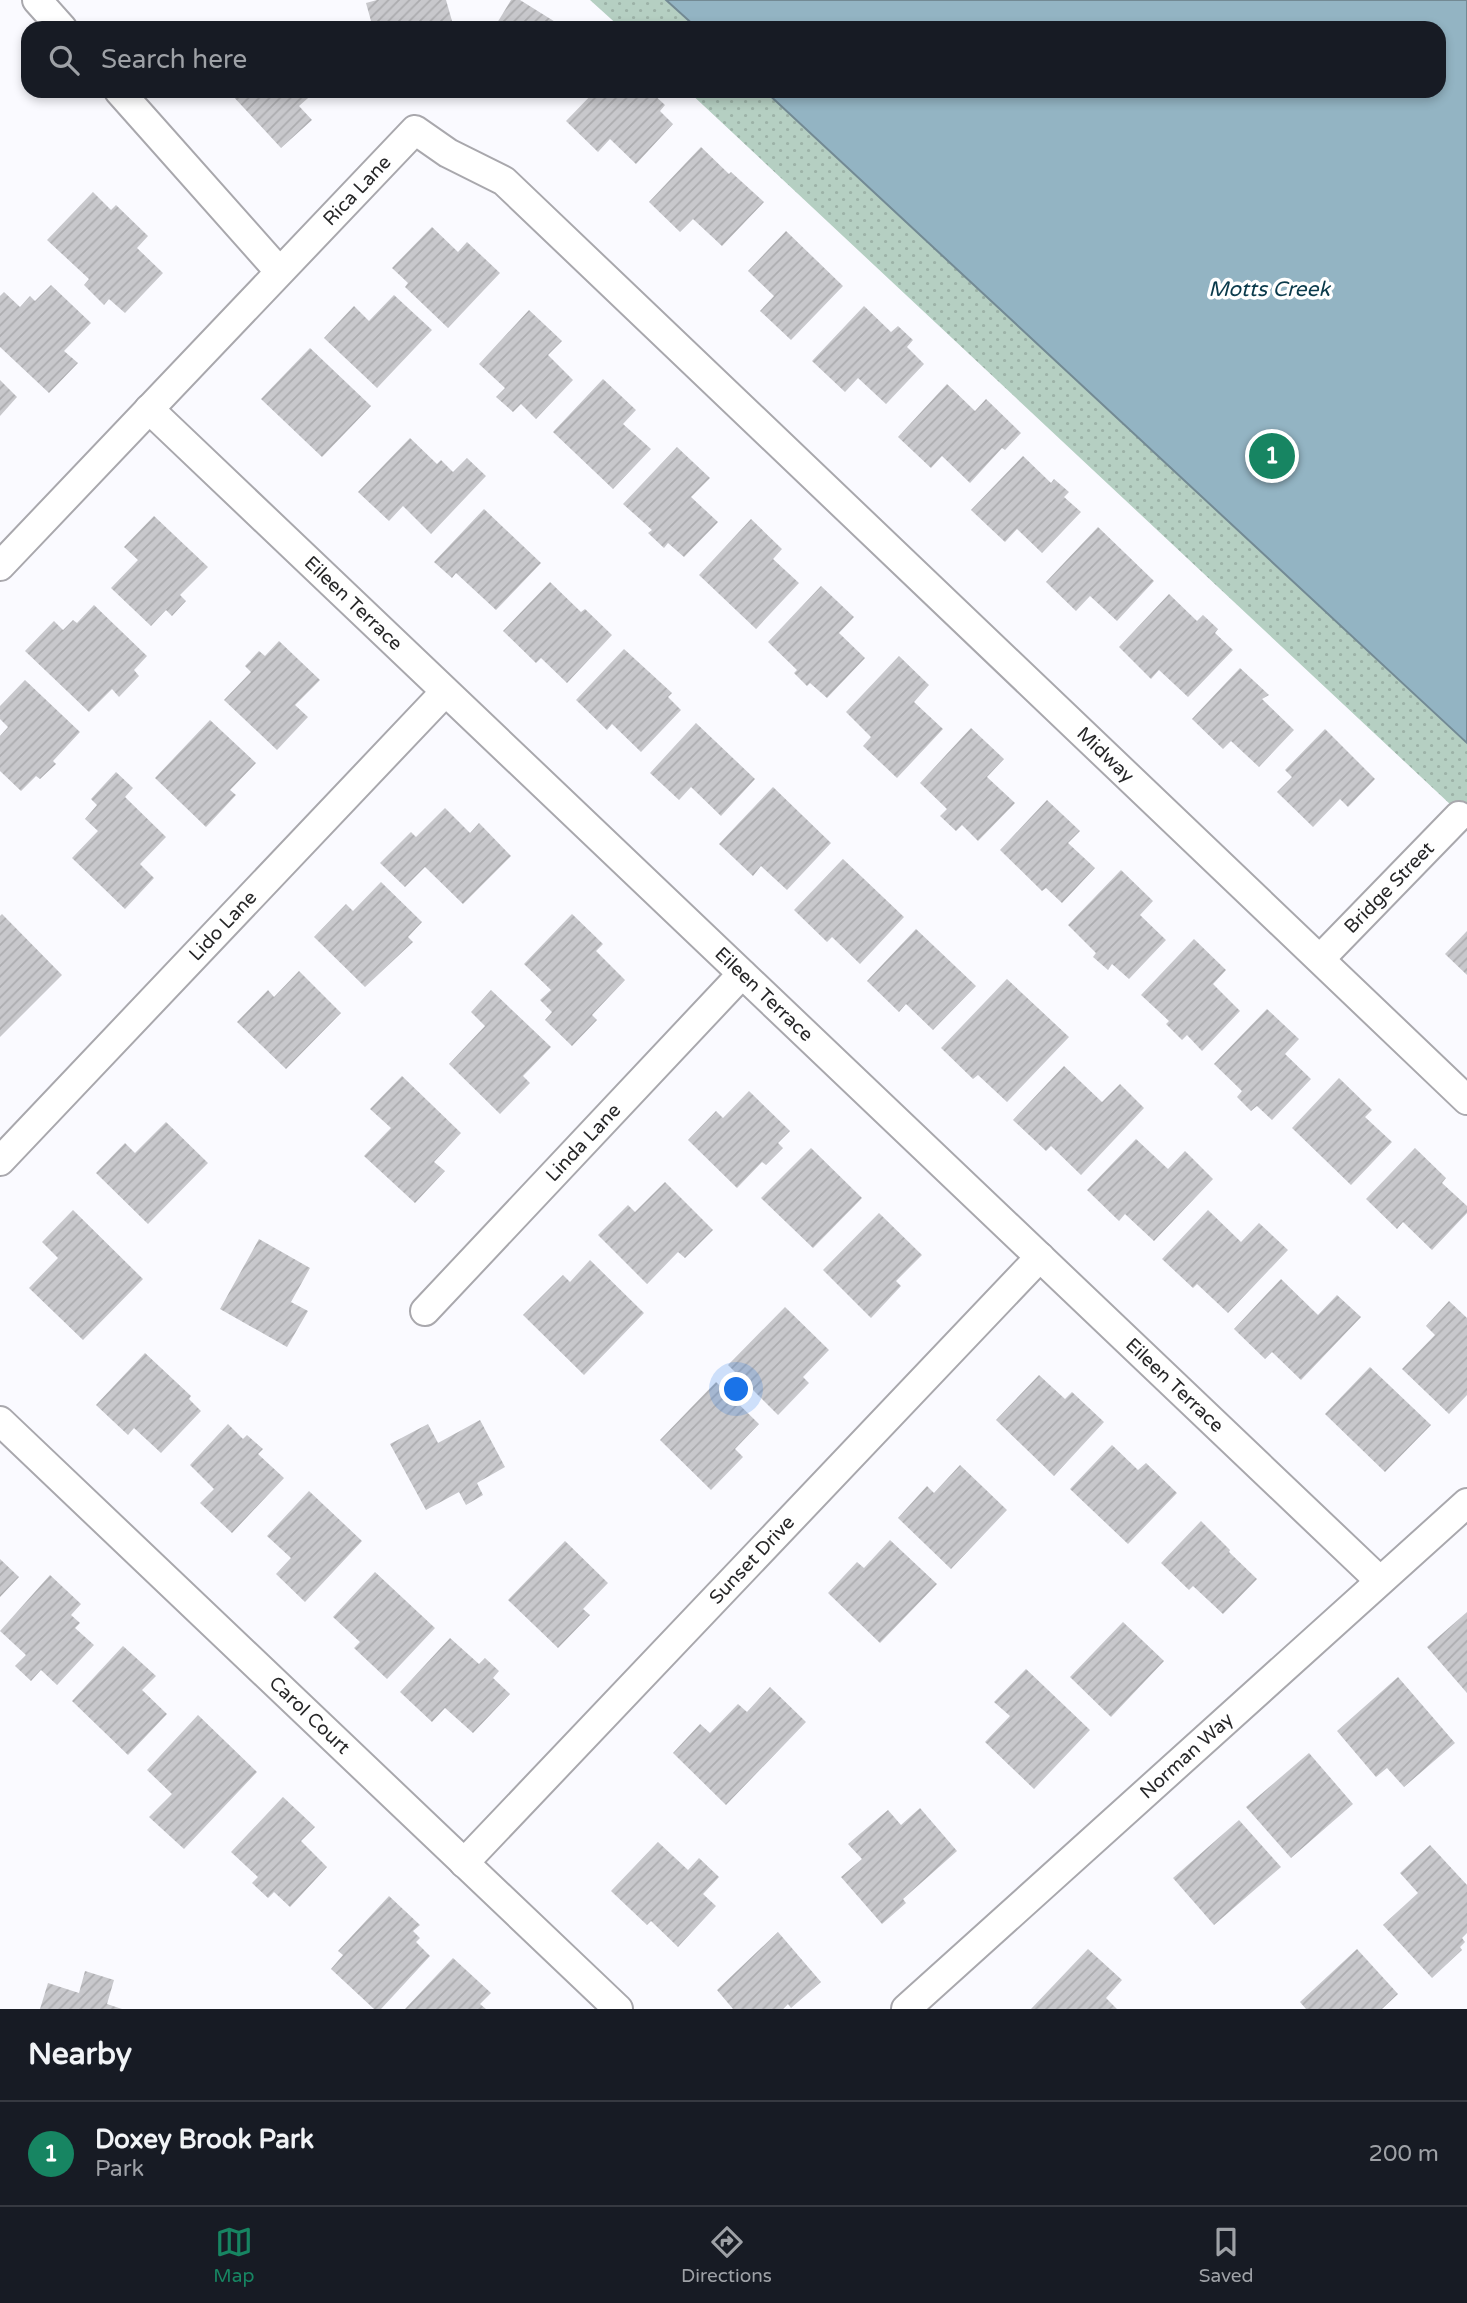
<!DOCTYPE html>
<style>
:root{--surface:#171b24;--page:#242831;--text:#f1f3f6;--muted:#9ea1a6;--line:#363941;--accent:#178562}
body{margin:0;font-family:"Varela Round",sans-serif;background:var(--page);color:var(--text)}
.you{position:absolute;left:737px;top:1390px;width:24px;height:24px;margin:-18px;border:5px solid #fff;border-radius:50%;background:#1a73e8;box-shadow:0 0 0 10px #1a73e833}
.badge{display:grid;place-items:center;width:46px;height:46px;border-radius:50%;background:var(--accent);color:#fff;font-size:23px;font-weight:700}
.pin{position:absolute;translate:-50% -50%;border:4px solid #fff;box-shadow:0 2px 7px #0006}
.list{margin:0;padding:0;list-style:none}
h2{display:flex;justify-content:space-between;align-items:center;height:91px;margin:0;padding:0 28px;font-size:30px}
h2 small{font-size:23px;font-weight:400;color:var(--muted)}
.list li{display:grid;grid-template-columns:46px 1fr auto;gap:21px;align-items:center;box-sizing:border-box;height:105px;padding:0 28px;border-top:2px solid var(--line)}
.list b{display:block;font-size:26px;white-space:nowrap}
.list p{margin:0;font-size:23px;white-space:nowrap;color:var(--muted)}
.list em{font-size:23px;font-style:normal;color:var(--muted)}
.icon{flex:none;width:38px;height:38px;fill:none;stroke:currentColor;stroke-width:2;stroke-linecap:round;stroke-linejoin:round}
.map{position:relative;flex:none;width:1467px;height:2009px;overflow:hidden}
.search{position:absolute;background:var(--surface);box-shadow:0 4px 10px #0003;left:21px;right:21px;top:21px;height:77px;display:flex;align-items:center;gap:18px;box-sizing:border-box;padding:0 24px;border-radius:21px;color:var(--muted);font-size:26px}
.sheet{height:196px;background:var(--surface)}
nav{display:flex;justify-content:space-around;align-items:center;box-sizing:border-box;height:98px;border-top:2px solid var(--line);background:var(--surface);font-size:19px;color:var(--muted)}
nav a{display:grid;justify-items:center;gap:4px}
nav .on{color:var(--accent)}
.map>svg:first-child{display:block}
.grass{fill:url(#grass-dots)}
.water{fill:#93b4c3;stroke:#738a94;stroke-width:2}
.building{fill:url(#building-hatch)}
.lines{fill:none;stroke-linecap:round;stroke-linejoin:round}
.minor-casing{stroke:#a9a8ad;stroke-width:32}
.minor{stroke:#fff;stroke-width:28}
.labels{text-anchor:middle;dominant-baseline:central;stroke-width:7;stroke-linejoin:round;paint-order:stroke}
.street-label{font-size:19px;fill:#272728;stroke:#fff}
.water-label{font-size:21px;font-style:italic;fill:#0a3a4b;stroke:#fff}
</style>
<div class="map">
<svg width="1467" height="2009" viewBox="0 0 1467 2009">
<defs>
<pattern id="grass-dots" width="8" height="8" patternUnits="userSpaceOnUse" patternTransform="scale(1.75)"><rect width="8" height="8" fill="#b5cfc2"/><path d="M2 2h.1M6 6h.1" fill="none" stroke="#9cb2a7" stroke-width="1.8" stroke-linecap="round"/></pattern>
<pattern id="building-hatch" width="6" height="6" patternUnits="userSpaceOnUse" patternTransform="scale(1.75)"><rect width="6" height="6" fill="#c8c8cc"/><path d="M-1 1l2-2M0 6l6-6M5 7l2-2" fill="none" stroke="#acacaf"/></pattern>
</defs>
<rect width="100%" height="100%" fill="#fafaff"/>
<polygon class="grass" points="590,0 1467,0 1467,820 688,91 1439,91 1439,28 621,28"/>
<polygon class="water" points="666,0 1467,0 1467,743 765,91 1439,91 1439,28 697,28"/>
<g class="building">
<polygon points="377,0 446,0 454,28 373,28 366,3"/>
<polygon points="511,0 520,0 565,28 494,28"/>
<polygon points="234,91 316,91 299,106 312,120 281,148 231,94"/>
<polygon points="595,91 639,91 645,97 650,91 665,105 660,111 673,124 636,164 610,139 598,152 566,121"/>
<polygon points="701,147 729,174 731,172 764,202 722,246 693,219 680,232 649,202"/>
<polygon points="93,192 111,210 116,205 148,236 137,248 163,273 125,313 109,299 104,305 84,285 89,279 47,240"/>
<polygon points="432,227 458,252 467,242 500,273 448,328 405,287 408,283 392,268"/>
<polygon points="786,231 843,286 791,340 760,311 774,296 748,271"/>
<polygon points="51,285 91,323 64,351 78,363 49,393 0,347 0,296 4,292 20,307 30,296 35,301"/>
<polygon points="394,295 432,330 377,388 324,338 354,306 369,321"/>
<polygon points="864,306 891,332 898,326 913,340 907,347 924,364 886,404 858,378 845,392 812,361"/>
<polygon points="529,310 562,341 548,355 573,380 536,419 521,404 513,412 496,397 505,388 479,364"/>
<polygon points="310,348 371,406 322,457 261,399"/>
<polygon points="603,379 636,410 623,424 651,449 613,489 553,432"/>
<polygon points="0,380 17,397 0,416"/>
<polygon points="947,384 975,411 986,399 1021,433 1005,450 1002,448 970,483 942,456 931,468 898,437"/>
<polygon points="410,438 437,464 441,460 453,472 467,458 486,476 431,534 403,506 389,521 358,492"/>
<polygon points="677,447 710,478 691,497 718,522 684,557 668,543 664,548 648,533 652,530 623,504"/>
<polygon points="1023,456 1051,483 1054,479 1069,492 1064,497 1081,512 1042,553 1017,529 1005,542 971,510"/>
<polygon points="484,509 541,563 496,610 456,573 452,578 434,562"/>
<polygon points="154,516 208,567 180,595 186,601 172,616 166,610 151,626 111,588 138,560 124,547"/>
<polygon points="751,519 782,549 773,559 799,583 756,629 699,575"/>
<polygon points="1098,527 1154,581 1117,621 1090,596 1076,611 1046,582"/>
<polygon points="550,582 581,612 585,609 612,635 567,683 541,658 536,663 503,631"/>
<polygon points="821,586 854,617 839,633 865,658 827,698 810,683 807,686 794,673 797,670 768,642"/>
<polygon points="1169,594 1197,621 1203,615 1218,629 1215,633 1233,650 1188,697 1159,670 1151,679 1119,647"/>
<polygon points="94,605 147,656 134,670 139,676 119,697 112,689 89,712 25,651 54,621 63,630 73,620 77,623"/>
<polygon points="279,641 320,680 295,705 308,717 277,750 224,700 251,672 245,666 259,651 265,656"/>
<polygon points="624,649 672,693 668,697 681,710 641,752 612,724 607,730 576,700"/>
<polygon points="899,656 929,685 914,702 943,729 897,778 863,746 871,737 846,712"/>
<polygon points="1240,668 1269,695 1262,699 1294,730 1259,767 1231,741 1223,749 1192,719"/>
<polygon points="25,680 80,732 53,761 56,764 40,779 36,776 21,791 0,771 0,736 8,727 0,719 0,706"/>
<polygon points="210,720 256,763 230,790 236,795 206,827 155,778"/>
<polygon points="696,723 755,779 721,816 691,787 679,800 650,773"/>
<polygon points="971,728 1004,759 987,777 1015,803 978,841 962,825 956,831 940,816 947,809 920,783"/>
<polygon points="1325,729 1375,779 1348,807 1340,799 1313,827 1277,792 1292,777 1285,770"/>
<polygon points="116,772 133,788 125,797 166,837 140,864 154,878 125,909 72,858 98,831 85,819 97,805 91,799"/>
<polygon points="773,787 831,843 787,890 761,866 753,876 719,844"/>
<polygon points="1047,800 1080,831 1068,843 1095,868 1062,903 1046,888 1042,891 1000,850"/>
<polygon points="445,808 470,833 479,823 511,856 463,904 425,867 405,887 380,863 411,832 416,837"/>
<polygon points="843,859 904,917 860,964 832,937 827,942 794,910"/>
<polygon points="1121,870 1153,901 1140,915 1166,940 1129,979 1112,964 1108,970 1093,957 1096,953 1068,925"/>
<polygon points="381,882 422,922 408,937 413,942 365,987 314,937 346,904 353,911"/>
<polygon points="2,914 62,975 0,1037 0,916"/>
<polygon points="572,914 603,944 596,951 625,980 592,1015 597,1020 572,1046 545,1020 552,1012 540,1000 551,990 524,964"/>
<polygon points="916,929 976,986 933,1030 906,1004 899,1012 867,981"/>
<polygon points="1467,931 1467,975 1445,954"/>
<polygon points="1194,939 1226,970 1213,984 1240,1011 1202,1051 1187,1035 1182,1040 1166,1024 1169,1021 1141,995"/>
<polygon points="299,971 341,1013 286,1069 237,1022 268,990 274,997"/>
<polygon points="1007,979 1069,1037 1007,1102 978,1075 973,1079 941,1048"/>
<polygon points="491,990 551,1047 523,1076 530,1083 500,1114 449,1064 485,1026 471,1012"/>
<polygon points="1267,1009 1299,1039 1285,1054 1311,1079 1272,1120 1257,1106 1251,1111 1237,1097 1242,1091 1214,1064"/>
<polygon points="1064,1066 1102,1102 1120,1084 1144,1108 1081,1175 1051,1146 1046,1151 1013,1120"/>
<polygon points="402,1076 461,1133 434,1162 445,1171 415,1203 364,1156 391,1128 370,1109"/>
<polygon points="1339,1078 1372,1110 1365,1117 1392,1142 1351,1185 1292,1128"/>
<polygon points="749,1091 790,1131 778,1143 783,1148 766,1165 762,1162 737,1188 688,1140 716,1111 723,1118"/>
<polygon points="166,1122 208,1163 148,1224 96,1173 125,1143 135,1153"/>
<polygon points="1136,1139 1168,1169 1185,1151 1213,1179 1154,1241 1125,1214 1119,1221 1087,1190"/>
<polygon points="811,1148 862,1198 813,1248 761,1198"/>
<polygon points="1415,1148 1446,1178 1442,1183 1467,1206 1467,1213 1432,1250 1403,1222 1397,1229 1366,1199"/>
<polygon points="665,1182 713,1230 685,1258 678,1252 647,1284 598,1235 628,1205 635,1212"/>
<polygon points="73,1210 143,1279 83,1340 29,1288 58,1258 42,1242"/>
<polygon points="1208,1210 1241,1242 1259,1223 1288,1250 1228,1313 1197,1284 1193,1288 1162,1259"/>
<polygon points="879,1213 922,1255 896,1281 901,1286 871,1318 823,1270"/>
<polygon points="259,1239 310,1268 291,1302 308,1311 287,1347 220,1309"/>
<polygon points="590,1260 644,1313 584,1375 523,1315 563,1275 570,1282"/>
<polygon points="1281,1279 1318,1315 1337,1295 1361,1317 1301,1380 1272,1352 1265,1359 1234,1329"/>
<polygon points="1449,1301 1467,1318 1467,1395 1449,1414 1402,1369 1435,1335 1426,1326"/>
<polygon points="785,1307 829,1350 803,1377 809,1383 778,1415 728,1365"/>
<polygon points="145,1353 191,1396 189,1399 201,1411 161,1453 134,1428 128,1435 96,1405"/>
<polygon points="1370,1367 1431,1425 1385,1472 1325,1414"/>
<polygon points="1039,1375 1065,1399 1072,1392 1104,1422 1054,1476 996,1420"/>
<polygon points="716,1382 759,1424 735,1449 743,1457 711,1490 660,1440"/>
<polygon points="480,1420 505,1467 477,1483 483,1495 466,1505 459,1492 426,1510 390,1444 428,1424 438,1443"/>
<polygon points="228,1424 243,1439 247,1435 263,1449 258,1454 284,1478 232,1533 200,1503 214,1489 190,1465"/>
<polygon points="1112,1445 1138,1470 1146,1463 1177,1493 1128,1544 1070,1489"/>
<polygon points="960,1465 1007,1510 951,1569 898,1518 927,1486 934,1493"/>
<polygon points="309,1491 362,1541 305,1602 276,1574 291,1558 267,1536"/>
<polygon points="1201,1521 1230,1550 1229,1552 1257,1579 1223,1614 1193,1586 1189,1590 1161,1563"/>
<polygon points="890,1540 937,1584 880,1643 828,1593 857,1562 864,1568"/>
<polygon points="565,1541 608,1583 583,1609 590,1615 558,1648 508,1600"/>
<polygon points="0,1559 19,1577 0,1597"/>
<polygon points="375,1572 435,1628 387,1679 354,1648 360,1642 333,1617"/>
<polygon points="50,1575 81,1604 71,1615 80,1623 75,1628 94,1645 57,1685 41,1670 31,1681 15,1666 26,1655 0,1631"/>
<polygon points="1467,1612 1467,1693 1427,1647"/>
<polygon points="1123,1622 1164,1661 1111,1717 1070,1677"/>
<polygon points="450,1638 479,1664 485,1658 499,1671 493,1678 510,1694 473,1733 445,1708 432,1722 400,1692"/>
<polygon points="123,1646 156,1676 142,1690 167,1714 128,1755 72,1701"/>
<polygon points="1026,1669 1090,1730 1034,1789 985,1742 1010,1716 994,1702"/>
<polygon points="1398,1677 1455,1743 1404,1787 1387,1768 1376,1777 1337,1731"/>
<polygon points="770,1687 806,1722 726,1805 673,1753 700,1724 710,1733 738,1704 747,1712"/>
<polygon points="198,1715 257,1772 184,1849 149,1817 172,1794 147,1770"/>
<polygon points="1309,1753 1353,1804 1291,1858 1246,1807"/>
<polygon points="283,1797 315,1827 301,1841 327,1867 290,1907 274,1892 268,1898 252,1883 258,1877 231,1852"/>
<polygon points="920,1808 957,1851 903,1899 906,1903 882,1924 841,1877 862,1859 848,1844 888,1810 901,1825"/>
<polygon points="1239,1820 1281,1867 1214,1925 1173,1878"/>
<polygon points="658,1842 688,1870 699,1858 719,1877 703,1894 716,1906 678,1947 651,1921 647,1925 611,1891"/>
<polygon points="1430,1845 1467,1885 1467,1933 1462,1938 1465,1942 1460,1947 1462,1950 1432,1978 1383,1925 1418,1893 1400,1873"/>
<polygon points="389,1896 420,1925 413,1931 420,1938 416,1942 430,1956 381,2009 374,2009 331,1969 343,1955 338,1951"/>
<polygon points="778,1932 821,1982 791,2008 788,2004 783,2009 733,2009 717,1990"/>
<polygon points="1088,1949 1122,1980 1106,1998 1117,2009 1031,2009"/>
<polygon points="1357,1949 1398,1994 1382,2009 1306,2009 1300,2002"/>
<polygon points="453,1958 491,1993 480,2004 486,2009 405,2009"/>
<polygon points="85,1971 114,1980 107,2004 122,2009 40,2009 48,1983 79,1993"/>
</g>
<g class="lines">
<g class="minor-casing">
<g id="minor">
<polyline points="37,0 62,28"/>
<polyline points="119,91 279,271"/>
<path id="s1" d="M149,409L1379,1580"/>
<path id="s2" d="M0,566L415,130L448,153L504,181L1467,1100"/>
<path id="s3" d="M1321,958L1459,816"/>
<path id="s4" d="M0,1161L445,692"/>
<path id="s5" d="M425,1311L742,974"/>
<path id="s6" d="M0,1421L618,2009"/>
<path id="s7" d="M464,1863L1040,1257"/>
<path id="s8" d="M906,2009L1467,1503"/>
</g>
</g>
<use href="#minor" class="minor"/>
</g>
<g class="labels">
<g class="street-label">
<text stroke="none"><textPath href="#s2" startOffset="518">Rica Lane</textPath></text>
<text stroke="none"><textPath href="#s1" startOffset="282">Eileen Terrace</textPath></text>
<text stroke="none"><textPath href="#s2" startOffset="1536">Midway</textPath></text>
<text stroke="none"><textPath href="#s3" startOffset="98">Bridge Street</textPath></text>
<text stroke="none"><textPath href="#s4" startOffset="324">Lido Lane</textPath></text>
<text stroke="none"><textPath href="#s1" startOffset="849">Eileen Terrace</textPath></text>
<text stroke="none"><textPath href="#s5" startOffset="231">Linda Lane</textPath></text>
<text stroke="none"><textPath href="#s1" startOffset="1416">Eileen Terrace</textPath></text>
<text stroke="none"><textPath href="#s7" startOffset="418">Sunset Drive</textPath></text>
<text stroke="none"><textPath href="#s6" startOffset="427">Carol Court</textPath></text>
<text stroke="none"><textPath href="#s8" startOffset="378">Norman Way</textPath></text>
</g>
<g class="water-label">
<text x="1269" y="289">Motts Creek</text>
</g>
</g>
</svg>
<div class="you"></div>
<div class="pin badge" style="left:1272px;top:456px">1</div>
<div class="search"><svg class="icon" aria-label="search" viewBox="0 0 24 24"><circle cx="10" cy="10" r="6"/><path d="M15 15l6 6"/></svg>Search here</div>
</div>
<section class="sheet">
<h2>Nearby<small></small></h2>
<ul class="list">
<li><span class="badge">1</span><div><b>Doxey Brook Park</b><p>Park</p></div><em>200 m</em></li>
</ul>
</section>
<nav>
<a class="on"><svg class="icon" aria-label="map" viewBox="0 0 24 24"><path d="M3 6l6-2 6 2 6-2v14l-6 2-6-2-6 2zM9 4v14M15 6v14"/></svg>Map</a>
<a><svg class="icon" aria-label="directions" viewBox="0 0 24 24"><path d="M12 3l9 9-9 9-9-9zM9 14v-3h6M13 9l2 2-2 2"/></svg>Directions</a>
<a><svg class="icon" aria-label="saved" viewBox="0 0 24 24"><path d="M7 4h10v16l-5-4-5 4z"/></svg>Saved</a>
</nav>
